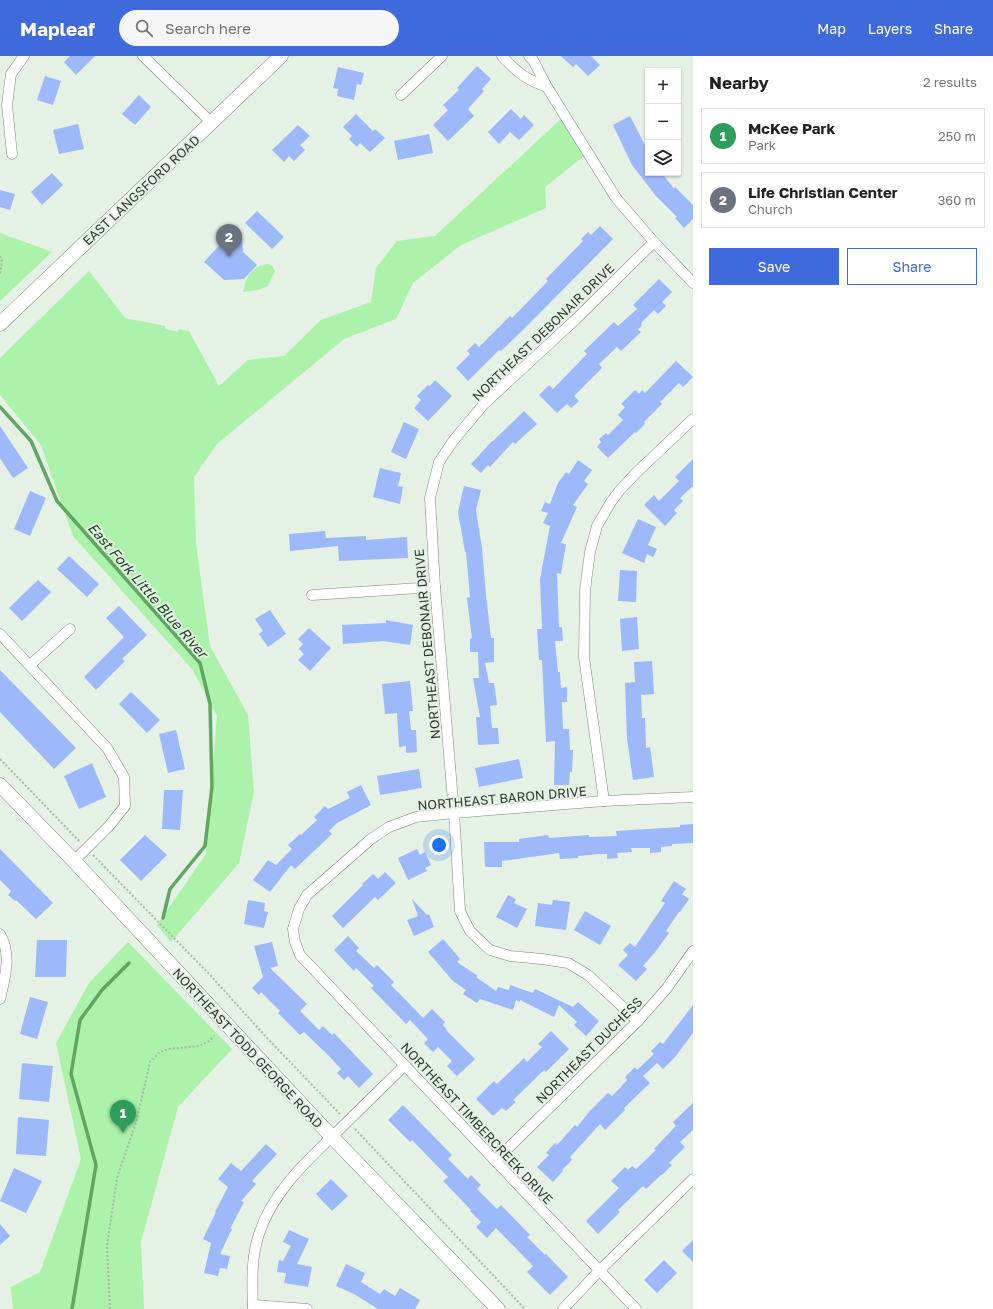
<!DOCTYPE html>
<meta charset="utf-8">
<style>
:root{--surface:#fff;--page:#f6f6f6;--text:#222;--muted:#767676;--line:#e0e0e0;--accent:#3f6adc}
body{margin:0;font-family:"Golos Text",sans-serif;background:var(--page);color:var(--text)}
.controls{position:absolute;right:12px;top:12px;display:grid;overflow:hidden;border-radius:0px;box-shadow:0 1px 3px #0004}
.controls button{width:36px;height:36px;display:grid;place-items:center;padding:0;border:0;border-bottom:1px solid var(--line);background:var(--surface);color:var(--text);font:20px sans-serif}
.you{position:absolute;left:439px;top:789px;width:14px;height:14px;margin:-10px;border:3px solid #fff;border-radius:50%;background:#1a73e8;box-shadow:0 0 0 6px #1a73e833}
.badge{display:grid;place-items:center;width:26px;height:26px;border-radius:50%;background:var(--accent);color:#fff;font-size:13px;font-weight:700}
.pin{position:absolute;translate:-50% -33px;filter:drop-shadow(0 1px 2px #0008)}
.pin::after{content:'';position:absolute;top:21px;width:14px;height:12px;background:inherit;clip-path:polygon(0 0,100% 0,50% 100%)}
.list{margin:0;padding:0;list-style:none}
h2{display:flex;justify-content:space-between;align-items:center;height:52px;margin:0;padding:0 16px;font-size:17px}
h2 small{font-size:13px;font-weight:400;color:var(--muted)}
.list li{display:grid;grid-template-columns:26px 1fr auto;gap:12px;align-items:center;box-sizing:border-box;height:56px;margin:0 8px 8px;padding:0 8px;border:1px solid var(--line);border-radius:0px}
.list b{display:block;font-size:15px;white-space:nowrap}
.list p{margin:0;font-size:13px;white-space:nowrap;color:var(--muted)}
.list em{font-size:13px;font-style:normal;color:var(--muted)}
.actions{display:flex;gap:8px;padding:12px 16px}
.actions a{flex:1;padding:9px 0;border:1px solid var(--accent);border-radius:0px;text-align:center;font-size:14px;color:var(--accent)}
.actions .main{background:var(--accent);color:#fff}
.icon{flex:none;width:22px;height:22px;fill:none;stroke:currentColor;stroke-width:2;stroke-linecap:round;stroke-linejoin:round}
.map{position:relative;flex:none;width:693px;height:1253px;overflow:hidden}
header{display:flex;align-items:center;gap:24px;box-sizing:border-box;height:56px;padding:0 20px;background:var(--accent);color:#fff}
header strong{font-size:19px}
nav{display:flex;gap:22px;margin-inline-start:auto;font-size:14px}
.search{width:280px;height:36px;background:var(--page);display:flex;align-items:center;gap:10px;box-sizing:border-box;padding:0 14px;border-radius:22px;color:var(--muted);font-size:15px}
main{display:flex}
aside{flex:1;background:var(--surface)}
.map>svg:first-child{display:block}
.green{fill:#acf2ab}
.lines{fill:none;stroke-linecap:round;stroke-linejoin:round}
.stream{stroke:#61a562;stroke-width:3.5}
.building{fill:#9db9f9}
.street-casing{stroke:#7d887d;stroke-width:11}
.secondary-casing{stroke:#7d887d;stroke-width:15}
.path{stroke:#acb7ac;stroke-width:2;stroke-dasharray:2 2;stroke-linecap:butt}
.street{stroke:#fff;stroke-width:10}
.secondary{stroke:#fff;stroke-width:14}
.labels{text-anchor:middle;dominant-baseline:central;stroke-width:4;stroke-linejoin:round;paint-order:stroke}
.street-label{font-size:13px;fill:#353a35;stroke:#e4f1e4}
.water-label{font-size:14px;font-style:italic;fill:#19491b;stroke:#e4f1e4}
</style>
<header>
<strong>Mapleaf</strong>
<div class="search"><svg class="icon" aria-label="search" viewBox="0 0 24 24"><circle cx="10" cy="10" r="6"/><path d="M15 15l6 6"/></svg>Search here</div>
<nav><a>Map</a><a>Layers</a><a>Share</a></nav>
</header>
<main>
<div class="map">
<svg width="693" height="1253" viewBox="0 0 693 1253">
<rect width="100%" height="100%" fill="#e4f1e4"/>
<g class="green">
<polygon points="563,61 578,84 584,100 545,131 546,152 461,189 413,227 396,263 344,283 217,388 194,421 196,488 210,590 248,659 254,736 239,807 171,886 157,869 206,798 217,660 192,613 73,480 41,389 0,339 0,302 89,215 125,262 165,270 165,273 178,276 179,273 189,275 219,330 248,304 284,300 321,264 371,246 376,212 397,185 435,180"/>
<polygon points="0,177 52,196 0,245"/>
<path d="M268,208L272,210L275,215L268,230L258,234L243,236C246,221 251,210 268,208Z"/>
<polygon points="128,886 232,993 178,1051 141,1186 144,1253 13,1253 11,1231 40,1216 81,1103 56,987 89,927"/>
</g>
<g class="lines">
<g class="stream">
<polyline points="0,351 31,385 57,445 200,607 210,648 212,731 205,790 170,833 163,862"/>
<polyline points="72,1253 96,1109 71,1018 80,964 102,934 129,907"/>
</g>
</g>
<g class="building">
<polygon points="70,0 95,0 76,19 64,6"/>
<polygon points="561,0 591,0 600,9 588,20 576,8 573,11"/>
<polygon points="477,10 491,23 482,33 484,35 468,53 474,60 448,85 433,69 448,54 443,49 459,34 457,32"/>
<polygon points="338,11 364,17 361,29 357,28 354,44 337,40 338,33 333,32"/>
<polygon points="45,20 61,25 53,49 37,44"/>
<polygon points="139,39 151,51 135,69 122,58"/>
<polygon points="511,53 521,63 524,59 534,69 519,84 510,76 499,88 488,76"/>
<polygon points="356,58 373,75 375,73 385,82 370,96 360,87 357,91 349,83 352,80 343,71"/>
<polygon points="630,60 648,95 648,117 662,117 674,133 675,131 693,149 693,163 684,172 675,162 677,161 656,140 632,109 613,69"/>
<polygon points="78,68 84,93 59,98 53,74"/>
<polygon points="298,69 310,80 300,89 305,94 294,105 289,100 284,106 272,94"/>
<polygon points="429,78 433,97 398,104 394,85"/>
<polygon points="52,117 63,129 42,149 31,136"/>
<polygon points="0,134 15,138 10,154 0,151"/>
<polygon points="257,155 284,181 272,193 245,167"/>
<polygon points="600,170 613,183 523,274 501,295 499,294 468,325 456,312 470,298 467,295 475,287 479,291 510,260 512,262 548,225 546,223 583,185 581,183 588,176 591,179"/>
<polygon points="242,179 243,196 257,209 244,223 224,224 204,206 228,180"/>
<polygon points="659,223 672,236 662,246 666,250 658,258 654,254 641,267 642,269 638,274 641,276 621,295 617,291 599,308 602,312 574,340 579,345 571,352 567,348 557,357 539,339 549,329 553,333 587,298 584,295 614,266 618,270 637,253 633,249"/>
<polygon points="676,305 693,321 683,331 679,327 660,346 662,348 644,366 645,368 636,377 635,376 608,402 597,391 601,386 599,383 606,377 608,379 623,364 618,359 625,351 621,348 635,334 639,338 642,334 645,337"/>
<polygon points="435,324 452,340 428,365 414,352 421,344 417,340 428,329 430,330"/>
<polygon points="524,355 537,368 515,388 513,386 490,411 488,409 481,417 471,408 492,385 493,385"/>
<polygon points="404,366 419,373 406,403 391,396"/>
<polygon points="0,370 28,412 13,422 0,402"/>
<polygon points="693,403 693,430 680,442 683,445 674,454 677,457 665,470 644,449 654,439 659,445 679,425 675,421"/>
<polygon points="578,404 592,414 584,425 588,428 573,449 577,451 561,487 566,488 561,518 557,517 559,571 562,571 563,585 555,585 558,616 560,616 561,632 567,631 567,646 562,646 563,673 569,673 570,694 573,694 572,716 570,716 569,729 554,729 555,685 546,686 542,604 539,604 537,573 542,573 540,523 550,470 543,467 548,457 541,455 545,446 550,448 558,427 566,416 569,418"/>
<polygon points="380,412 401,417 398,430 403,431 400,448 373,441"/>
<polygon points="464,430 481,434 476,454 482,492 486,539 491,582 494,582 494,606 485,607 489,627 494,627 497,649 490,650 492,672 498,672 499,688 478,689 476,661 480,661 473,622 479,622 478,596 470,596 470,583 472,582 467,542 470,541 466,496 465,496 458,456"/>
<polygon points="30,435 46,442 30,480 14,473"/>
<polygon points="638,463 656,471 648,489 657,493 653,501 647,498 644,507 622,497"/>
<polygon points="325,475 326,482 366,480 366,484 407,481 408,502 339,505 338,490 290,495 289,478"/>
<polygon points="69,500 99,528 87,541 57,513"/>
<polygon points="620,514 637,515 636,546 618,545"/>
<polygon points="38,524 51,536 22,565 9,552"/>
<polygon points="119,550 147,579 122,603 125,605 96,634 84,621 124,581 106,562"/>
<polygon points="270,554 286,578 268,591 259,578 263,575 255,563"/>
<polygon points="637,561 639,593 622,595 620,563"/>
<polygon points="386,564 413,569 410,589 383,585 343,588 342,569 386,567"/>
<polygon points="309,572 331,592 310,615 298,604 304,598 299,593 303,588 298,583"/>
<polygon points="652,605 654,638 641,639 642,662 645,662 646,692 650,691 654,721 633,724 627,683 625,627 635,626 634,606"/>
<polygon points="0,614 76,692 54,713 0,656"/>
<polygon points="410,625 413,655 409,655 411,674 416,674 417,696 406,697 406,690 399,691 397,657 385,658 382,628"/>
<polygon points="131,636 160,664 147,677 119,648"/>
<polygon points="176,674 185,713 168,717 159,678"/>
<polygon points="519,703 523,722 479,731 475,712"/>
<polygon points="92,707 106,741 79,753 64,720"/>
<polygon points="419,713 422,732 380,739 377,720"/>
<polygon points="361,729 371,749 337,767 329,775 332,778 295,813 291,809 270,836 253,824 268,804 276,809 292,793 288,789 300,778 301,779 317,764 314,761 325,750 328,753 350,742 347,736"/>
<polygon points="164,734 183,734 180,774 162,773"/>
<polygon points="693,768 693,787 672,788 672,790 661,791 661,796 650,797 650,792 631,792 632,796 617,797 618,802 607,803 607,798 599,798 578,800 578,802 560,803 559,797 502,805 502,811 485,811 484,786 519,786 519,783 548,779 549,782 589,779 589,781 617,780 616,775 680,771 680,769"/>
<polygon points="145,779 167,799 141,825 120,804"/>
<polygon points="0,793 53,847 36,863 16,844 15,845 8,839 11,835 0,824"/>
<polygon points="417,793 420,799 425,796 431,809 425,812 427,815 408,824 398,802"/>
<polygon points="385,816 396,827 378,844 375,841 343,872 332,860 363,829 362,828 373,818 378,823"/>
<polygon points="674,825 686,833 682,838 689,843 680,856 679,856 666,875 669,877 656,895 643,910 647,913 636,925 618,909 628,899 623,894 630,887 635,891 665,847 661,845"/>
<polygon points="508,839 516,843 514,847 527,853 517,872 496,861"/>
<polygon points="412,843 427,859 429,858 434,871 414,880 407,864 418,860"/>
<polygon points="248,844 265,847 264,855 268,856 264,872 244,868"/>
<polygon points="553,844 570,846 566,874 535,870 538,847 552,849"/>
<polygon points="585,855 611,870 600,889 574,874"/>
<polygon points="348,880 359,892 356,895 374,912 377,909 394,926 391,929 423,962 432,953 445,966 443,969 447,974 446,974 475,1003 457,1020 447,1010 452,1005 438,991 433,996 424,987 428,983 410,964 406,968 371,932 374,930 356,912 354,915 334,894"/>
<polygon points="443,883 460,903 457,906 478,920 476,921 496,935 498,931 509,934 510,929 533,937 535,933 573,951 578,946 599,965 586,980 574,969 577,966 559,949 554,961 520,944 520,946 516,944 513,954 480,943 477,947 463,938 466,934 453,925 428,896"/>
<polygon points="37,884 67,884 66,921 35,921"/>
<polygon points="272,886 278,910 270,912 307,948 300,955 319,974 323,970 332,979 334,977 373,1018 359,1032 348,1020 344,1024 337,1017 341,1013 329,1000 304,976 300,979 278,957 280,955 261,936 259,939 252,932 263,921 254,890"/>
<polygon points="30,941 48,946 37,983 20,978"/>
<polygon points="693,949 693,977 675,1001 663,1013 657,1007 643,1020 650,1027 624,1052 625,1054 605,1074 600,1068 570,1101 572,1104 562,1114 563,1115 553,1126 537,1111 549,1099 546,1097 555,1087 557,1089 575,1069 577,1071 589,1056 608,1037 612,1040 620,1032 627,1024 625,1021 635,1011 637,1014 654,998 651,995 660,986 663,988"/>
<polygon points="551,975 569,993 546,1016 544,1014 513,1044 516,1046 506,1055 502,1052 493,1060 476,1043 494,1025 497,1028 524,1002 527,1006 542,991 538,988"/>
<polygon points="22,1007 53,1010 49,1046 19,1043"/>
<polygon points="693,1047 693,1074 680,1086 685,1091 669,1107 672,1109 662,1119 661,1119 646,1133 643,1130 618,1154 620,1156 598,1178 586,1165 619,1132 611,1125 625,1111 628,1114 632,1110 636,1113 656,1094 654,1093 676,1070 673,1066"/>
<polygon points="403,1049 452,1099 448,1103 468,1123 471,1119 481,1129 477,1133 497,1153 501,1149 530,1179 527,1181 545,1199 546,1198 568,1221 550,1239 527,1216 533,1210 496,1172 487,1182 476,1171 481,1166 470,1155 471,1154 443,1125 448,1121 412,1084 410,1086 388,1064"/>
<polygon points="18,1061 49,1064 46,1100 16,1098"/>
<polygon points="266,1088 277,1098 252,1125 256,1128 241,1145 244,1146 230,1173 232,1173 220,1198 230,1200 227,1213 220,1212 218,1220 204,1217 211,1187 203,1183 216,1156 215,1156 228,1131 218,1123 231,1107 241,1115"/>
<polygon points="14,1112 42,1125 26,1157 0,1145"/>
<polygon points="331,1123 348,1140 332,1155 316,1138"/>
<polygon points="0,1168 10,1180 0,1189"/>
<polygon points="289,1174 309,1183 297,1208 312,1211 308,1231 284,1227 286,1217 277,1216 279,1204 283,1205 291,1190 283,1186"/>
<polygon points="693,1184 693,1206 682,1195"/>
<polygon points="664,1204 677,1217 657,1237 644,1224"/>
<polygon points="346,1208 365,1217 361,1226 380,1238 384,1233 395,1240 400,1232 420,1244 415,1253 378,1253 354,1238 336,1230"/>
</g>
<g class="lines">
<g class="street-casing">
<g id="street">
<polyline points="143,0 212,67"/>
<path d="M502,0C518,17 525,23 547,31"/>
<polyline points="529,0 533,4 547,31 616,142 654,186 693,227"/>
<polyline points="401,39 442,0"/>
<polyline points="12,98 7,49 11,18 24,0"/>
<polyline points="312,539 435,531"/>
<polyline points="0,578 107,692 124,721 125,750 109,770 74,805"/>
<polyline points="30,609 70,573"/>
<polyline points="604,745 584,601 585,534 590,496 597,470 611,446 620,434 637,416 693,363"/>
<path d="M0,878C12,898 5,922 0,943"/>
<polyline points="638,965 588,919 568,907 542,903 510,900 490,894 470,875 460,855 454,757 435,531 430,442 439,406 453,385 484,348 575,264 654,186"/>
<polyline points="495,1105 638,965 667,932 693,895"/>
<polyline points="253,1249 307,1253"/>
<path d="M253,1253C252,1227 251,1202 259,1178C273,1134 310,1102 342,1071C363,1050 384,1030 405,1009"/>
<polyline points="563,1253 599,1215 693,1123"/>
<polyline points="636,1253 300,899 295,886 293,873 299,853 307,839 371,783 389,771 416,761 454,757 604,745 693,741"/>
</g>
</g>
<g class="secondary-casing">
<g id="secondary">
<polyline points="0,268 281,0"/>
<polyline points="0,729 74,805 332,1081 498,1253"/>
</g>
</g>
<g class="path">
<polyline points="0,200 2,206 0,218"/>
<polyline points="0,703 79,785"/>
<polyline points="93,799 211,920 266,981 340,1058"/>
<polyline points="355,1073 525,1253"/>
<polyline points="110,1253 107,1190 117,1122 137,1063 150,1006 160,996 168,993 199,990 209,985 214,980"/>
</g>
<use href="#street" class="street"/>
<use href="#secondary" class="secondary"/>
</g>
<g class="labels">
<g class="street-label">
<text transform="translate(141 134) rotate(-43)">EAST LANGSFORD ROAD</text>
<text transform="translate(543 276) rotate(-44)">NORTHEAST DEBONAIR DRIVE</text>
<text transform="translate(427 588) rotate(-95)">NORTHEAST DEBONAIR DRIVE</text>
<text transform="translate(502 742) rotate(-5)">NORTHEAST BARON DRIVE</text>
<text transform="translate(248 992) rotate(47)">NORTHEAST TODD GEORGE ROAD</text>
<text transform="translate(589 994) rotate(-45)">NORTHEAST DUCHESS</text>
<text transform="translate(477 1067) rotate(47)">NORTHEAST TIMBERCREEK DRIVE</text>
</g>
<g class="water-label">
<text transform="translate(148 534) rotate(49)">East Fork Little Blue River</text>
</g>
</g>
</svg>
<div class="controls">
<button>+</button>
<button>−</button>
<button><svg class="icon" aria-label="layers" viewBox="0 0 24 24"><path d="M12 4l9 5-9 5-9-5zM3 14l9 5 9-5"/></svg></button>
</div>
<div class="you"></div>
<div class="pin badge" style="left:123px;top:1077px;background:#2e9e5b">1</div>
<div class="pin badge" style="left:229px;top:201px;background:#6b7280">2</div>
</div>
<aside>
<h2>Nearby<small>2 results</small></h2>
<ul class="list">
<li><span class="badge" style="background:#2e9e5b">1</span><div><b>McKee Park</b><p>Park</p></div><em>250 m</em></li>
<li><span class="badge" style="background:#6b7280">2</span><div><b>Life Christian Center</b><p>Church</p></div><em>360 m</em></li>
</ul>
<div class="actions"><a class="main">Save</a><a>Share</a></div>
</aside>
</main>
